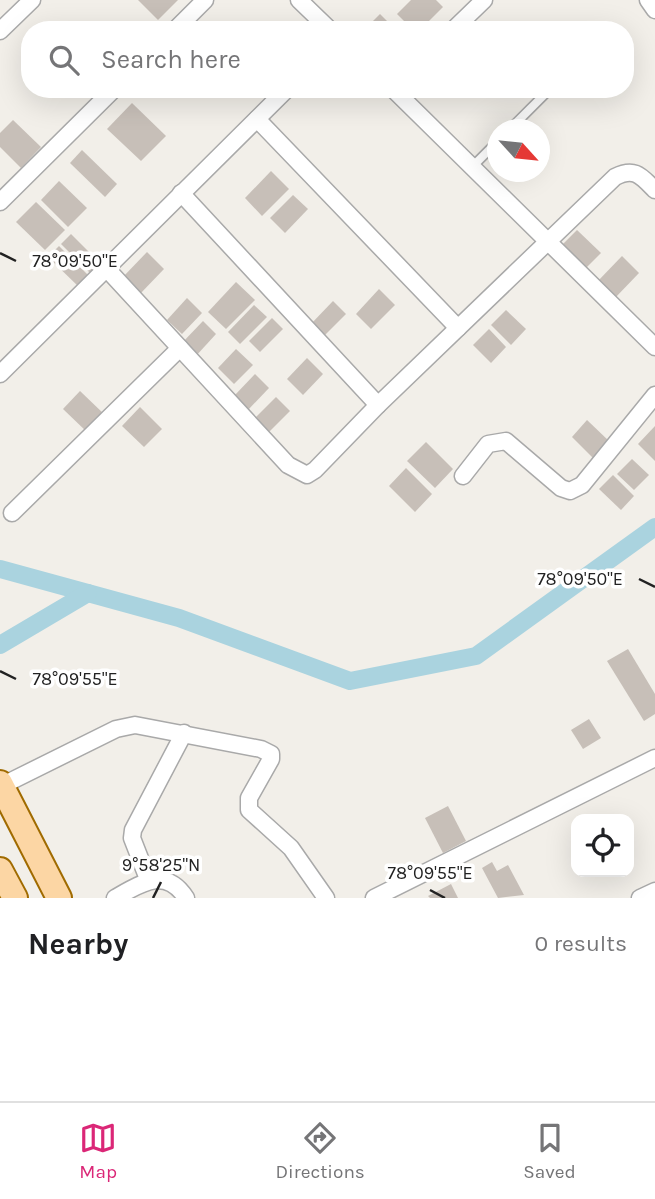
<!DOCTYPE html>
<meta charset="utf-8">
<style>
:root{--surface:#fff;--page:#f2f2f2;--text:#202124;--muted:#757577;--line:#e0e0e0;--accent:#db2777}
body{margin:0;font-family:Karla,sans-serif;background:var(--page);color:var(--text)}
.controls{position:absolute;right:21px;bottom:21px;display:grid;overflow:hidden;border-radius:14px;box-shadow:0 7px 28px #0002}
.controls button{width:63px;height:63px;display:grid;place-items:center;padding:0;border:0;border-bottom:2px solid var(--line);background:var(--surface);color:var(--text);font:35px sans-serif}
.compass{position:absolute;left:487px;top:119px;width:63px;height:63px;border-radius:50%;background:var(--surface);box-shadow:0 7px 28px #0002;rotate:117deg}
.list{margin:0;padding:0;list-style:none}
h2{display:flex;justify-content:space-between;align-items:center;height:91px;margin:0;padding:0 28px;font-size:30px}
h2 small{font-size:23px;font-weight:400;color:var(--muted)}
.icon{flex:none;width:38px;height:38px;fill:none;stroke:currentColor;stroke-width:2;stroke-linecap:round;stroke-linejoin:round}
.map{position:relative;flex:none;width:655px;height:898px;overflow:hidden}
.search{position:absolute;background:var(--surface);box-shadow:0 7px 28px #0002;left:21px;right:21px;top:21px;height:77px;display:flex;align-items:center;gap:18px;box-sizing:border-box;padding:0 24px;border-radius:28px;color:var(--muted);font-size:26px}
.sheet{height:203px;background:var(--surface)}
nav{display:flex;justify-content:space-around;align-items:center;box-sizing:border-box;height:98px;border-top:2px solid var(--line);background:var(--surface);font-size:19px;color:var(--muted)}
nav a{display:grid;justify-items:center;gap:4px}
nav .on{color:var(--accent)}
.map>svg:first-child{display:block}
.lines{fill:none;stroke-linecap:round;stroke-linejoin:round}
.canal{stroke:#aad3df;stroke-width:18}
.building{fill:#c7bfb8}
.service-casing{stroke:#a9a9a9;stroke-width:11}
.minor-casing{stroke:#a9a9a9;stroke-width:19}
.primary-casing{stroke:#a06b00;stroke-width:28}
.service{stroke:#fff;stroke-width:8}
.minor{stroke:#fff;stroke-width:16}
.primary{stroke:#fcd6a4;stroke-width:24}
.ticks{fill:none;stroke:#222;stroke-width:2.5}
.ticks-label{font-size:18px;text-anchor:middle;fill:#222;stroke:#fff;stroke-width:7;stroke-linejoin:round;paint-order:stroke}
</style>
<div class="map">
<svg width="655" height="898" viewBox="0 0 655 898">
<rect width="100%" height="100%" fill="#f2efe9"/>
<g class="lines">
<g class="canal">
<polyline points="0,569 179,618 350,681 476,656 655,527"/>
<polyline points="0,645 88,593"/>
</g>
</g>
<g class="building">
<polygon points="138,0 178,0 158,20"/>
<polygon points="411,0 436,0 443,7 420,30 413,30 397,14"/>
<polygon points="380,14 392,26 388,30 364,30"/>
<polygon points="132,103 166,136 141,161 107,129"/>
<polygon points="13,120 41,147 21,168 0,147 0,133"/>
<polygon points="82,150 117,184 105,197 70,163"/>
<polygon points="271,171 289,189 262,216 245,198"/>
<polygon points="59,181 87,208 68,227 41,200"/>
<polygon points="293,195 308,209 285,233 270,218"/>
<polygon points="36,202 65,230 45,250 16,222"/>
<polygon points="577,230 601,253 584,270 560,247"/>
<polygon points="71,234 101,264 91,274 61,244"/>
<polygon points="59,246 89,276 79,287 48,257"/>
<polygon points="147,252 164,269 139,295 122,278"/>
<polygon points="622,256 639,273 614,299 597,282"/>
<polygon points="236,282 255,300 226,329 208,312"/>
<polygon points="379,289 395,305 371,329 356,314"/>
<polygon points="187,298 202,313 182,334 167,320"/>
<polygon points="333,301 346,314 323,337 310,325"/>
<polygon points="254,305 267,317 240,344 228,332"/>
<polygon points="506,310 526,329 511,345 491,325"/>
<polygon points="272,318 283,329 260,352 249,341"/>
<polygon points="203,321 216,334 195,357 181,344"/>
<polygon points="489,329 506,347 491,363 473,345"/>
<polygon points="236,349 253,365 234,384 218,368"/>
<polygon points="307,358 323,374 303,395 287,379"/>
<polygon points="255,374 269,388 248,410 234,396"/>
<polygon points="80,391 105,415 88,433 63,409"/>
<polygon points="276,397 290,411 265,436 251,422"/>
<polygon points="140,407 162,429 144,447 122,426"/>
<polygon points="587,420 610,442 594,459 572,437"/>
<polygon points="655,426 655,461 638,444"/>
<polygon points="426,442 453,469 435,488 407,461"/>
<polygon points="632,459 649,475 634,490 617,474"/>
<polygon points="406,468 432,494 415,512 389,486"/>
<polygon points="613,475 634,496 621,510 599,489"/>
<polygon points="628,649 655,694 655,714 644,721 607,661"/>
<polygon points="589,719 601,738 583,749 571,730"/>
<polygon points="448,806 466,841 443,853 425,818"/>
<polygon points="492,862 497,871 508,865 524,895 498,898 482,868"/>
<polygon points="451,884 458,898 430,898 428,896"/>
</g>
<g class="lines">
<g class="service-casing">
<g id="service">
<polyline points="509,130 550,89"/>
<polyline points="471,168 498,141"/>
</g>
</g>
<g class="minor-casing">
<g id="minor">
<polyline points="299,0 330,30"/>
<polyline points="648,0 655,10"/>
<polyline points="175,30 205,0"/>
<polyline points="453,30 484,0"/>
<polyline points="0,31 32,0"/>
<polyline points="393,89 655,347"/>
<polyline points="257,119 458,328"/>
<polyline points="181,193 378,405"/>
<polyline points="0,202 114,89"/>
<path d="M107,269L288,465L307,475L315,470L378,405L615,177C635,167 641,176 655,190"/>
<polyline points="0,374 287,89"/>
<polyline points="463,476 488,444 506,441 561,488 570,491 582,485 655,395"/>
<polyline points="12,513 180,348"/>
<polyline points="1,786 116,729 135,725 261,749 271,754 271,759 249,798 249,810 291,848 326,898"/>
<polyline points="148,879 132,838 133,830 184,733"/>
<path d="M115,898C140,884 166,866 186,898"/>
<polyline points="374,898 655,758"/>
<polyline points="640,898 655,891"/>
</g>
</g>
<g class="primary-casing">
<g id="primary">
<polyline points="0,783 59,898"/>
<polyline points="0,870 15,898"/>
</g>
</g>
<use href="#service" class="service"/>
<use href="#minor" class="minor"/>
<use href="#primary" class="primary"/>
</g>
<path class="ticks" d="M0,253L16,261M639,579L655,587M0,671L16,679M430,890L445,898M153,898L161,882"/>
<g class="ticks-label">
<text x="75" y="267">78°09'50"E</text>
<text x="580" y="585">78°09'50"E</text>
<text x="75" y="685">78°09'55"E</text>
<text x="161" y="871">9°58'25"N</text>
<text x="430" y="879">78°09'55"E</text>
</g>
</svg>
<div class="controls">
<button><svg class="icon" aria-label="locate" viewBox="0 0 24 24"><circle cx="12" cy="12" r="6"/><path d="M12 2v4M12 18v4M2 12h4M18 12h4"/></svg></button>
</div>
<svg class="compass" viewBox="-18 -18 36 36"><path d="M0-13l5 13h-10z" fill="#e53935"/><path d="M0 13l5-13h-10z" fill="#757577"/></svg>
<div class="search"><svg class="icon" aria-label="search" viewBox="0 0 24 24"><circle cx="10" cy="10" r="6"/><path d="M15 15l6 6"/></svg>Search here</div>
</div>
<section class="sheet">
<h2>Nearby<small>0 results</small></h2>
<ul class="list">
</ul>
</section>
<nav>
<a class="on"><svg class="icon" aria-label="map" viewBox="0 0 24 24"><path d="M3 6l6-2 6 2 6-2v14l-6 2-6-2-6 2zM9 4v14M15 6v14"/></svg>Map</a>
<a><svg class="icon" aria-label="directions" viewBox="0 0 24 24"><path d="M12 3l9 9-9 9-9-9zM9 14v-3h6M13 9l2 2-2 2"/></svg>Directions</a>
<a><svg class="icon" aria-label="saved" viewBox="0 0 24 24"><path d="M7 4h10v16l-5-4-5 4z"/></svg>Saved</a>
</nav>
